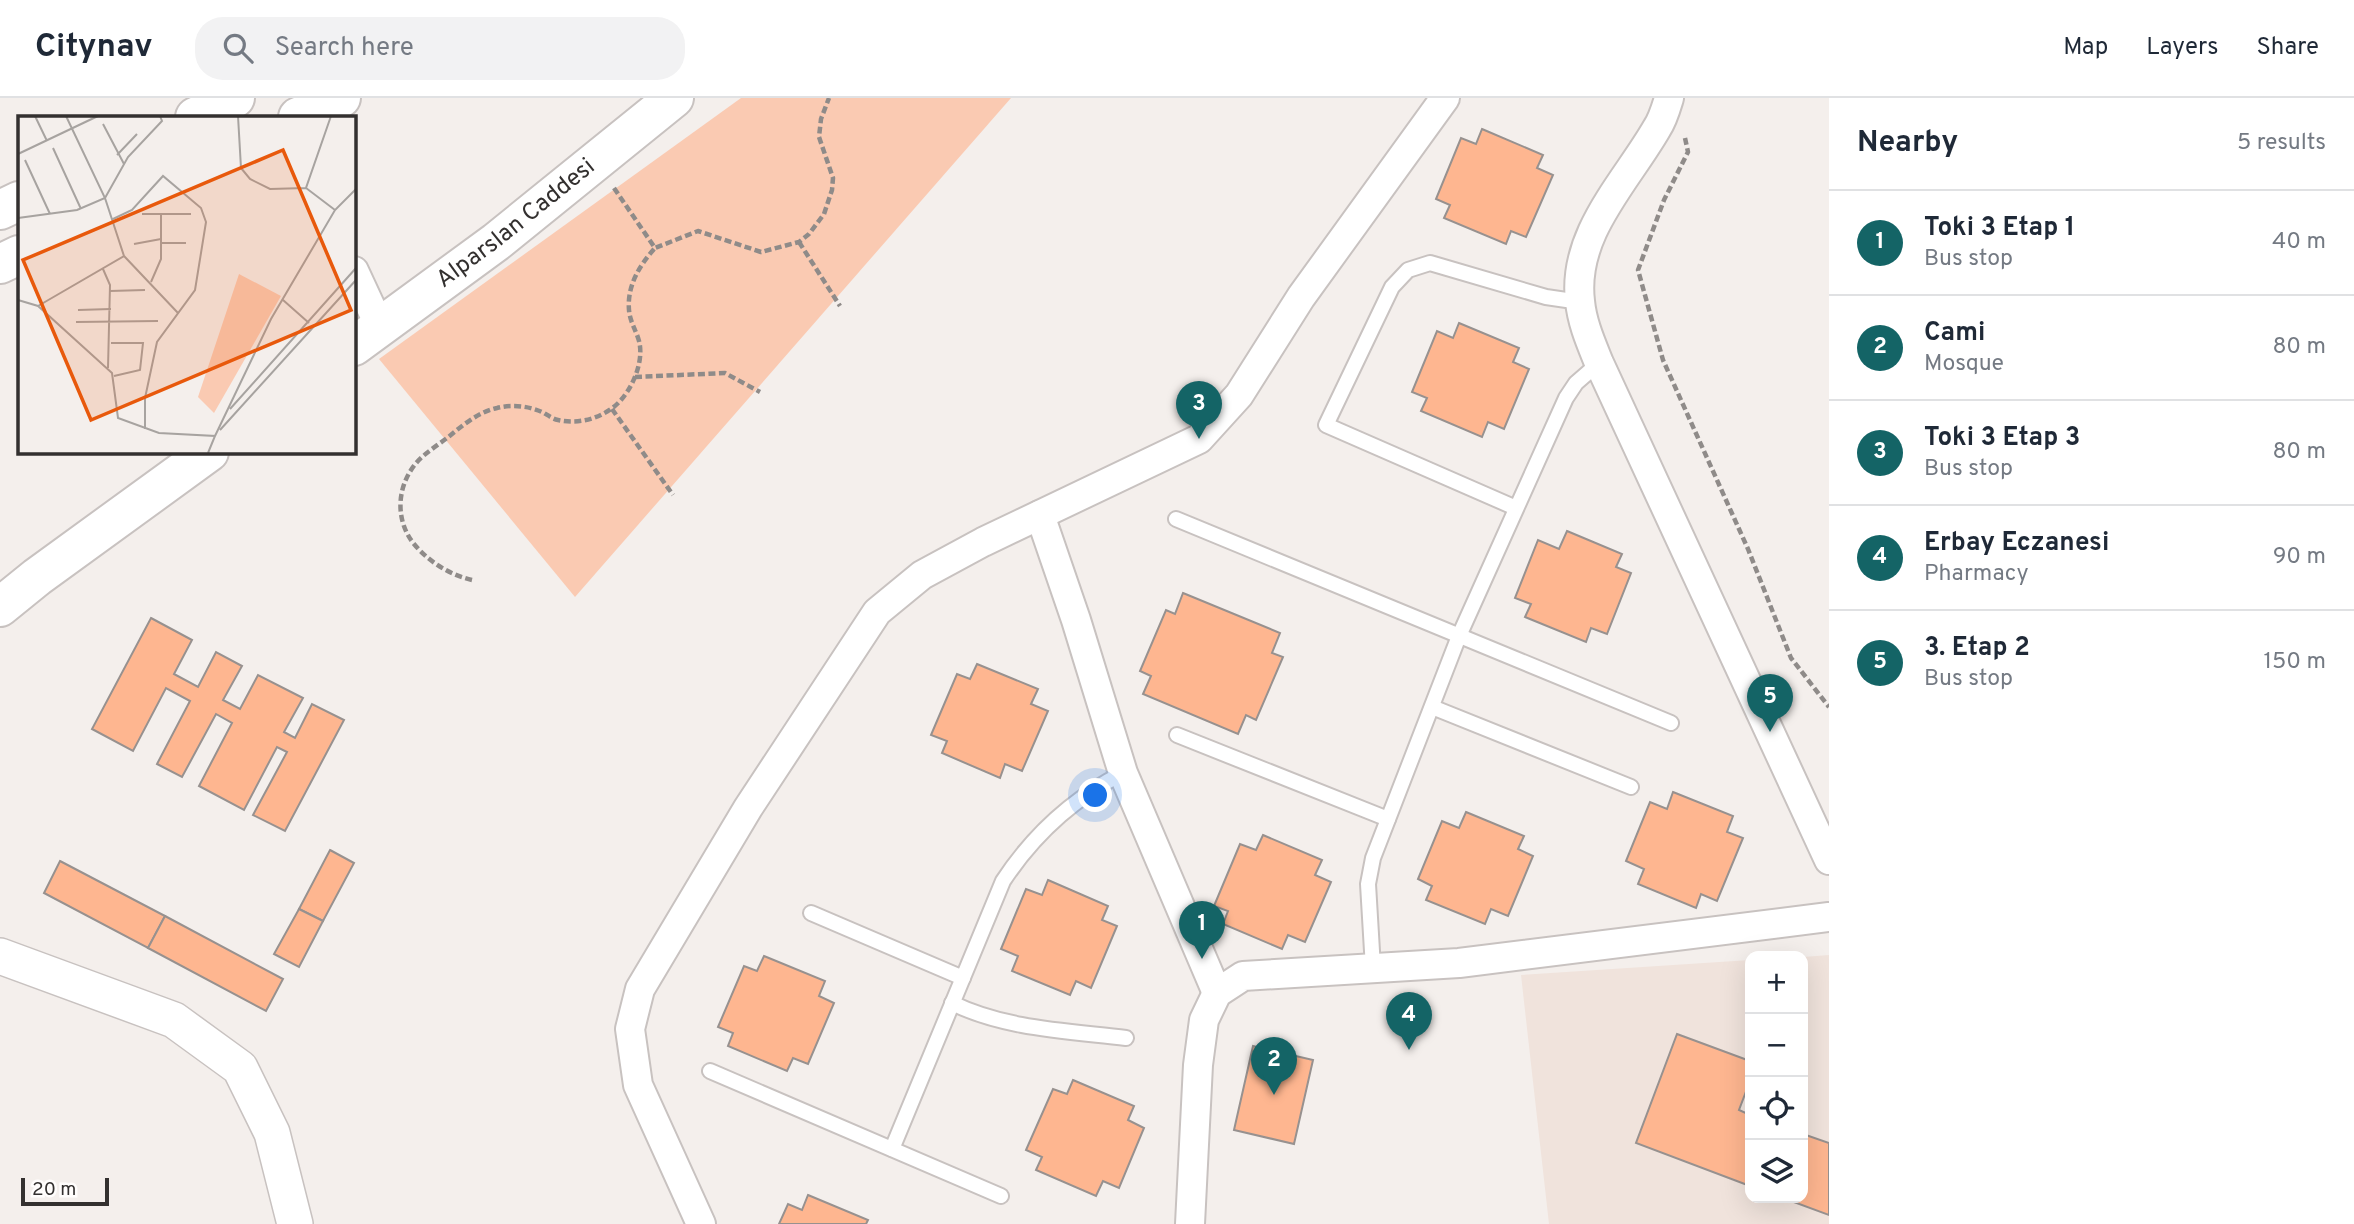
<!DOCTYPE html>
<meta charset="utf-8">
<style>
:root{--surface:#fff;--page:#f2f2f3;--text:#1f2937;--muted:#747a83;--line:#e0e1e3;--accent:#146466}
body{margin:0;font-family:Overpass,sans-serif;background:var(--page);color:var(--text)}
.controls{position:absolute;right:21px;bottom:21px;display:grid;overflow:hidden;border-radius:14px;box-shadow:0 7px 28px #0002}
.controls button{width:63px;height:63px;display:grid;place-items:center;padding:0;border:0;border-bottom:2px solid var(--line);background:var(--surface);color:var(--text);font:35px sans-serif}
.scale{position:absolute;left:21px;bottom:18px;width:88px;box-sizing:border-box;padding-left:7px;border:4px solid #33302f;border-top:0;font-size:19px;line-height:24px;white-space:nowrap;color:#33302f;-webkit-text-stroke:5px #fffdfc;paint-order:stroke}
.you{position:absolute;left:1096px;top:698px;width:24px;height:24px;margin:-18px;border:5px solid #fff;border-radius:50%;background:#1a73e8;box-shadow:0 0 0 10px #1a73e833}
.badge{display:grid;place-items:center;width:46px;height:46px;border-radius:50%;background:var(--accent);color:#fff;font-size:23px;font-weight:700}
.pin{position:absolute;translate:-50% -58px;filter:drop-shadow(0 2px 4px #0008)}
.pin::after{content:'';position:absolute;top:37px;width:24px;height:21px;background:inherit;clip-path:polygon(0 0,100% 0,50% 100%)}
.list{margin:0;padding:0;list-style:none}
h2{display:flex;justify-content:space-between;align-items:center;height:91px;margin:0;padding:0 28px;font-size:30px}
h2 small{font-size:23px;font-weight:400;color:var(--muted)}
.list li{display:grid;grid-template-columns:46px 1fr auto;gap:21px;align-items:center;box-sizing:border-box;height:105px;padding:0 28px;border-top:2px solid var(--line)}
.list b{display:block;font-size:26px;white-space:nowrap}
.list p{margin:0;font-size:23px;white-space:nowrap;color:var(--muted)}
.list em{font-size:23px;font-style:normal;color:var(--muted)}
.icon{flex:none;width:38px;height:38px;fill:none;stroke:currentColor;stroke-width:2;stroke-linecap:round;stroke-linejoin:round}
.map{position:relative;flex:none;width:1829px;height:1126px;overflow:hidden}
header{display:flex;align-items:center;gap:42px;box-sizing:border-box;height:98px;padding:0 35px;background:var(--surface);border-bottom:2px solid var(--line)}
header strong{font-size:33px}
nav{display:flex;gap:38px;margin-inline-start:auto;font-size:24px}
.search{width:490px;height:63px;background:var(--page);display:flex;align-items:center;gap:18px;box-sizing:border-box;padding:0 24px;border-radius:28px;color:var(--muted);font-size:26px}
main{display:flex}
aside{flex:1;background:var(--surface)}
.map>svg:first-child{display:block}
.built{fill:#f0e3dc}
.green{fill:#facab2}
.building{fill:#feb690;stroke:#97918f;stroke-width:2}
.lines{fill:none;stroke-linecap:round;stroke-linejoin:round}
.service-casing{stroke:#c8c2c0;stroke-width:18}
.minor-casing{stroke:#c8c2c0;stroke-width:32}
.tertiary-casing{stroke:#c8c2c0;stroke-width:38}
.secondary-casing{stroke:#c8c2c0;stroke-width:42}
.path{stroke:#8f8b89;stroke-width:4.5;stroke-dasharray:7 3.5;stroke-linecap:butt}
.service{stroke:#fff;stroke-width:14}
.minor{stroke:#fff;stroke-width:28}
.tertiary{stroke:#fff;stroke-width:35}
.secondary{stroke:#fff;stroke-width:38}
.labels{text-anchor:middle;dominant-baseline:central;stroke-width:5;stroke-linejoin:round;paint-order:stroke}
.street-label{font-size:24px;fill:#33302f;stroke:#fffdfc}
.inset-road{fill:none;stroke:#a7a3a0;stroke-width:2}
.view{fill:#e8590c;fill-opacity:0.15;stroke:#e8590c;stroke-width:3.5}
.inset-edge{fill:none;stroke:#33302f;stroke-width:3.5}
</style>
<header>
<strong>Citynav</strong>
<div class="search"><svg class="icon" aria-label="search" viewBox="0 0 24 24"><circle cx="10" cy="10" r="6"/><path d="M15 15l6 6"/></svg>Search here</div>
<nav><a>Map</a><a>Layers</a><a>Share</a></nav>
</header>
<main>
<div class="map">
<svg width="1829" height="1126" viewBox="0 0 1829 1126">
<rect width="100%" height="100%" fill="#f4efec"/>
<polygon class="built" points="1829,857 1829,1126 1549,1126 1521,877 1750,862 1750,1100 1803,1100 1803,859"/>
<polygon class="green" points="741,0 1011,0 575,499 379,261"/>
<g class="building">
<polygon points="1482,31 1543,57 1537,70 1553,77 1526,139 1511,133 1506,146 1444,120 1450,107 1436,101 1461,40 1476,46"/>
<polygon points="1459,225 1519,250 1513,264 1529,271 1504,331 1488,324 1482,339 1421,313 1427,300 1412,294 1437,233 1453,240"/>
<polygon points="1567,433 1622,456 1616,469 1631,475 1607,536 1591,530 1586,544 1525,519 1531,506 1515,500 1538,442 1559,451"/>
<polygon points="1183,495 1280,535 1272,555 1283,559 1256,622 1246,617 1238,636 1143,596 1151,578 1140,573 1166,512 1175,516"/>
<polygon points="151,520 192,542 174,576 198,589 216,554 242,568 223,602 240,611 258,577 303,600 284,634 295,640 312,606 344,622 285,733 253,717 287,654 277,649 244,712 199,688 232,625 216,616 182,679 157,666 190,603 166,590 133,653 92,631"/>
<polygon points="977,566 1038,591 1031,606 1048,613 1022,673 1005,666 1000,680 942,655 947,643 931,637 957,576 970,581"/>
<polygon points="1673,694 1733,718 1727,734 1743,740 1717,803 1701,796 1696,810 1638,786 1644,771 1626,763 1650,704 1667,711"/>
<polygon points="1466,714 1524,738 1518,751 1533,758 1508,818 1491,811 1485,826 1426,802 1432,788 1418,781 1442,723 1459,730"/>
<polygon points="1263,737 1322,762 1315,777 1331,784 1305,844 1288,837 1282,851 1223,826 1228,813 1214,808 1240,746 1256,752"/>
<polygon points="330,752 354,765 323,823 299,811"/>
<polygon points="60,763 165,818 148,850 44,795"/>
<polygon points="1048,782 1108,808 1102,822 1117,828 1091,890 1076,883 1070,897 1012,873 1018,858 1001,851 1026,791 1042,797"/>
<polygon points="299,811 323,823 299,869 274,856"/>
<polygon points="165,818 283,881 266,913 148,850"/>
<polygon points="764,858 825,883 819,898 834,905 808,966 793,960 787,973 728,948 733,935 718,929 744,868 757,873"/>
<polygon points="1677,936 1750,963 1750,983 1739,1012 1750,1017 1750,1088 1636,1045"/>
<polygon points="1253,948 1313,962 1294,1046 1234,1032"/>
<polygon points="1073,982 1134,1008 1128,1022 1144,1030 1119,1090 1103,1083 1096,1098 1036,1072 1042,1059 1026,1052 1053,991 1067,996"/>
<polygon points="1803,1036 1829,1045 1829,1117 1783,1100 1803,1100"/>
<polygon points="808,1097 868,1122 866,1126 779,1126 788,1106 802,1112"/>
</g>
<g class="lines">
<g class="service-casing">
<g id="service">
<polyline points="1516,410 1326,327 1392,189 1408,172 1430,165 1546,199 1580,204"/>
<polyline points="1176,421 1671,625"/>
<polyline points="1432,609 1631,689"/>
<polyline points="1177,637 1388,721"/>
<polyline points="811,815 963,880"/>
<polyline points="1373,870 1368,786 1373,760 1459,538 1566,300 1576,285 1599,265"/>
<path d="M952,905C1005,931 1068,933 1126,940"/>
<polyline points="710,973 1001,1098"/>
<path d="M892,1051L1003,783C1034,736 1072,701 1123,675"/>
</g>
</g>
<g class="minor-casing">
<g id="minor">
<path d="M1669,0C1666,10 1663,21 1657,30C1626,84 1572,136 1580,203C1582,225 1591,245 1599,265L1829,762"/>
<polyline points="354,173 380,229"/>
<polyline points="1040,417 1076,522 1123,675 1217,895"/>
<polyline points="701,1126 638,987 630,931 640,891 748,710 877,514 922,477 983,444 1199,341 1239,297 1301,199 1445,0"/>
<polyline points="1190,1126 1198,967 1204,922 1217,895 1243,878 1459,865 1829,819"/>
</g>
</g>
<g class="tertiary-casing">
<polyline id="tertiary" points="0,858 174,922 240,970 272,1035 295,1126"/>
</g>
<g class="secondary-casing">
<g id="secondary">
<polyline points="195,19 235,0"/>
<polyline points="298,19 341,0"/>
<polyline points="0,112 19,103"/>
<polyline points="0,166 19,157"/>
<path id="s1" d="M354,248L496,144L674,0"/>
<polyline points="0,509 37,479 209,354"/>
</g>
</g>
<g class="path">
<polyline points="1685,40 1688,54 1664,102 1638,172 1663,262 1748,451 1791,560 1829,609"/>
<polyline points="614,90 655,150 698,133 761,154 799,144 809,136 824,116 832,92 833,80 819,39 821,21 829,0"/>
<polyline points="799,144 840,208"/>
<polyline points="635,279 725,275 760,294"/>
<polyline points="612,311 673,397"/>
<path d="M472,482C450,477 429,464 414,446C393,420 397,382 422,359C430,352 439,346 447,340C462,328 478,314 497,310C512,306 530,308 544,315C549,318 553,321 558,322C581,327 606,319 621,302C634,287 644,262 639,243C636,232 630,224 629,212C627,188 639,168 655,150"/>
</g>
<use href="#service" class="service"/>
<use href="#minor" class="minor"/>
<use href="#tertiary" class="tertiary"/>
<use href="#secondary" class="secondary"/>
</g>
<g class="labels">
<g class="street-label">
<text stroke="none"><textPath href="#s1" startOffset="203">Alparslan Caddesi</textPath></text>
</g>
</g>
<g transform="translate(18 18)">
<rect width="338" height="338" fill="#f4efec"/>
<path d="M221,158L263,180L196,297L180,281Z" fill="#facab2"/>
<path class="inset-road" d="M17,0L29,25M220,0L223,52L232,63L252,73L288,72M313,0L288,72L317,94M85,8L106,48M35,32L63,93M0,38L80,0M99,39L119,18M7,44L32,98M124,98H173M0,102L59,94L87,82L110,41L144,5L142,0M95,103L114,94L145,60L183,92L188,106L177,174L139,226L127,282V313M143,127H168M116,128L143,123M106,140L160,197M85,153L92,169L90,252M133,166L143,143V98M92,175L127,174M0,184L20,190L94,257L100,302L141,317L197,320L190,337M265,184L291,207M20,190L106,140L87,82L48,0M60,194L93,193M58,206L140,205M93,227H125L122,254L96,260M212,293L338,152M202,314L338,164M197,320L253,203L317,94L338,73"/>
<path class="view" d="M265,34L333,194L73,304L5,144Z"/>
<rect width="338" height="338" class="inset-edge"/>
</g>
</svg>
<div class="controls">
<button>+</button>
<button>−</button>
<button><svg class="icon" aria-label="locate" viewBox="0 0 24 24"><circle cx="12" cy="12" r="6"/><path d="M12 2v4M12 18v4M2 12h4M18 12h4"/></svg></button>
<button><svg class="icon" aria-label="layers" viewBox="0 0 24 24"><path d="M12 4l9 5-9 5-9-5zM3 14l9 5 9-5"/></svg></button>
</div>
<div class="scale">20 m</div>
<div class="you"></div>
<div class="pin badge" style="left:1202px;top:861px">1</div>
<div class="pin badge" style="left:1274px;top:997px">2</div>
<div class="pin badge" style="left:1199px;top:341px">3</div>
<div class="pin badge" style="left:1409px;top:952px">4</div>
<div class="pin badge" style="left:1770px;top:634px">5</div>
</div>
<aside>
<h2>Nearby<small>5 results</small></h2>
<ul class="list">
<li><span class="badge">1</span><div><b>Toki 3 Etap 1</b><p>Bus stop</p></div><em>40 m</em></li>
<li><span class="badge">2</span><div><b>Cami</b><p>Mosque</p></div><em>80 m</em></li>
<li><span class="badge">3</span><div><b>Toki 3 Etap 3</b><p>Bus stop</p></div><em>80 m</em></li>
<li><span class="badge">4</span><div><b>Erbay Eczanesi</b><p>Pharmacy</p></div><em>90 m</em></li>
<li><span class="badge">5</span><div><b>3. Etap 2</b><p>Bus stop</p></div><em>150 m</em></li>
</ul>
</aside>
</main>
